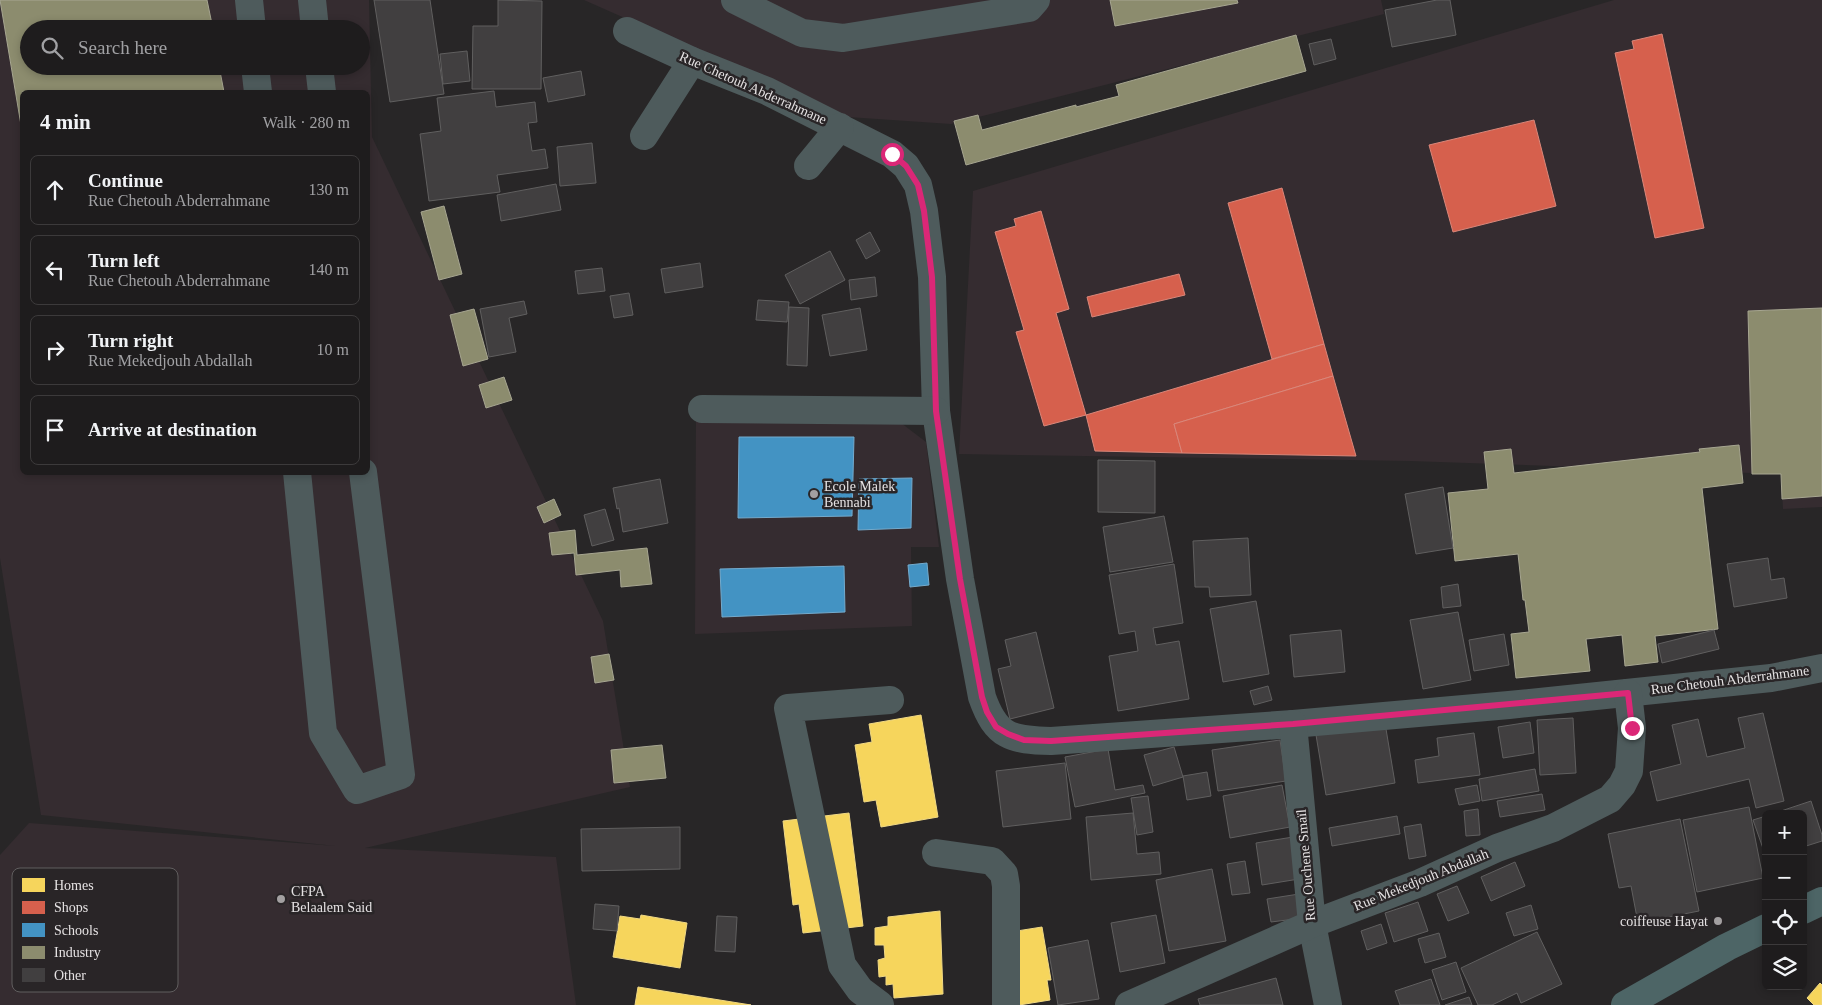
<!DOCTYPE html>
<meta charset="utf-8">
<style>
:root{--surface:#1e1c1d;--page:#262526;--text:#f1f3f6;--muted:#a1a1a4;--line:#3c3a3b}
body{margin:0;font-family:"Times New Roman",serif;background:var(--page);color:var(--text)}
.controls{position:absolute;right:15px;bottom:15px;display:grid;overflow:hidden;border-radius:8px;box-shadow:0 2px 8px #0003}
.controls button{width:45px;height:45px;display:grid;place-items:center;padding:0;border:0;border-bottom:1px solid var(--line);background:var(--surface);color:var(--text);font:25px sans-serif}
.stop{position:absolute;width:15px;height:15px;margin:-11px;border:4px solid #db2777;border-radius:50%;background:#fff}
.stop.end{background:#db2777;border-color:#fff;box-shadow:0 1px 5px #0008}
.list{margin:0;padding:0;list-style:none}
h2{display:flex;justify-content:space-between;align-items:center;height:65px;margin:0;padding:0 20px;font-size:21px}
h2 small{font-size:16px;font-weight:400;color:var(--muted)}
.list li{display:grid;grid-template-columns:32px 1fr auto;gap:15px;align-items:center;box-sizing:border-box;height:70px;margin:0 10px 10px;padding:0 10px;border:1px solid var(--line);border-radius:8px}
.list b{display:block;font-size:19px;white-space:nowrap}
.list p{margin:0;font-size:16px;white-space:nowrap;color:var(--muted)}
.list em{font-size:16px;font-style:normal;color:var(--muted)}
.icon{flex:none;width:28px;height:28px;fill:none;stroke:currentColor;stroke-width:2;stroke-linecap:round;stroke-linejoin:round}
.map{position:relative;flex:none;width:1822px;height:1005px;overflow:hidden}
.search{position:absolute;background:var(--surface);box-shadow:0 2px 8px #0003;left:20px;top:20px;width:350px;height:55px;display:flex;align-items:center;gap:12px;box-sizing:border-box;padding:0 18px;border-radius:28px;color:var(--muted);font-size:19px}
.panel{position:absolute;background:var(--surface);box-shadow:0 2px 8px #0003;left:20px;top:90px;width:350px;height:385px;border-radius:8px}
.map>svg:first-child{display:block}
.built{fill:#352c30;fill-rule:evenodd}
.homes{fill:#f6d55c;stroke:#f1d984}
.shops{fill:#d6604d;stroke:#da877a}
.schools{fill:#4393c3;stroke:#74abcd}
.industry{fill:#8c8c6e;stroke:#a7a691}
.building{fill:#413f40;stroke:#605f5f}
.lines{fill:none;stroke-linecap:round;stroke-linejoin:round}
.minor{stroke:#4e5b5c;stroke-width:28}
.major{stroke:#4d6566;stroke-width:28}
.route{stroke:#db2777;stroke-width:6}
.poi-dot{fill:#a3a0a1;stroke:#292527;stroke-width:2}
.labels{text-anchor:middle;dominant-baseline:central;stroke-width:5;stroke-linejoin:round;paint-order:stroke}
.street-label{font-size:14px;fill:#e5e2e3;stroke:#292527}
.poi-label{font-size:14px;fill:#e5e2e3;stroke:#292527;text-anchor:start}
.key{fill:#292527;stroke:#615e5f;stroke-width:1}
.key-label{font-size:14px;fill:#e5e2e3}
</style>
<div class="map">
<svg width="1822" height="1005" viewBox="0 0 1822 1005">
<rect width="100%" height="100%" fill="#282627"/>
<g class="built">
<path d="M0,0H369L372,137L603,621L630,787L365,848L556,857L576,1005H0V855L29,823L336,846L41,815L0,558ZM29,29H361V66H29ZM22,92H368V472H22Z"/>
<polygon points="584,0 1381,0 1384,14 951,124 848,117"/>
<polygon points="1614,0 1822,0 1822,507 1783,509 1781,474 1410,461 959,454 973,191"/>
<polygon points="696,413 888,413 926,442 939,547 911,547 912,626 695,634"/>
</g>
<g class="homes">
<polygon points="921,715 938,817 881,827 876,800 864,802 855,745 872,742 869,724"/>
<polygon points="849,813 863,926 803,933 799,904 793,905 783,821"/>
<polygon points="940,911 943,994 894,998 893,984 886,985 886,976 879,977 878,960 885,958 884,945 875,945 875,928 888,926 888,917"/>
<polygon points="641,915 687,923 680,968 613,957 620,916 640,919"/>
<polygon points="1042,927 1051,980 1047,980 1050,1000 1019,1005 998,934"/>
<polygon points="1820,983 1822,985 1822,1005 1814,1005 1807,998"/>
<polygon points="638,987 751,1005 635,1005"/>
</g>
<g class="shops">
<polygon points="1662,34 1704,228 1655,238 1615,53 1634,49 1632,41"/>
<polygon points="1534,120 1556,206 1453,232 1429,145"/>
<polygon points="1282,188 1324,344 1272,359 1228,203"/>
<polygon points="1041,211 1069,309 1056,313 1086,415 1044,426 1016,332 1024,330 995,232 1016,226 1014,219"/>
<polygon points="1179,274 1185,295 1092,317 1087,297"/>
<polygon points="1324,344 1333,376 1174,424 1182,453 1095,451 1086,415"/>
<polygon points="1333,376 1356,456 1182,453 1174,424"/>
</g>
<g class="schools">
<polygon points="739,437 854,437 852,516 738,518"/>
<polygon points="912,478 911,528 858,530 859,479"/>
<polygon points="927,563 929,585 910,587 908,565"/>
<polygon points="844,566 845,612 722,617 720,569"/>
</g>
<g class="industry">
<polygon points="0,0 207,0 213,29 29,29 29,66 219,66 224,92 22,92 22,131"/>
<polygon points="1110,0 1237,0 1238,3 1115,26"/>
<polygon points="1296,35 1306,71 966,165 954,121 978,115 982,130 1076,105 1076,107 1119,96 1116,85"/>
<polygon points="444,206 462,274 439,280 421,212"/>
<polygon points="1822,308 1822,496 1782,499 1781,474 1752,474 1748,311"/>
<polygon points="474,309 488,359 463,366 450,315"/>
<polygon points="504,377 512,400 486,408 479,385"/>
<polygon points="1739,445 1743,483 1702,488 1718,629 1655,636 1658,662 1625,666 1622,635 1586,639 1590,671 1516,678 1511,634 1529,632 1525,600 1523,600 1518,554 1455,561 1448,493 1488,489 1484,452 1511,449 1514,473 1700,452 1699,449"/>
<polygon points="554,499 561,515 544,523 537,507"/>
<polygon points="575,530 577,555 647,548 652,584 621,587 620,570 576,575 574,553 552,555 549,533"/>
<polygon points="609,654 614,680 595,683 591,657"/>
<polygon points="662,745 666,778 614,783 611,750"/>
</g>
<g class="building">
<polygon points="374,0 430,0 444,94 390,102"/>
<polygon points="498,0 542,1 541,89 472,89 473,26 498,26"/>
<polygon points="1437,0 1450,0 1456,35 1392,47 1385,10"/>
<polygon points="1331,39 1336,59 1314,65 1309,44"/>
<polygon points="467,51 470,81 443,84 440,54"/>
<polygon points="581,71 585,95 548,102 543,78"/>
<polygon points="494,91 496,107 535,102 537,122 528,123 532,151 545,149 548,168 497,175 500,192 429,201 420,134 441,131 437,98"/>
<polygon points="592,143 596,183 560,186 557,147"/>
<polygon points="556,184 561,210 501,221 497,195"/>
<polygon points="870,232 880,251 866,259 856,240"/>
<polygon points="830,251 845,280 800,304 785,275"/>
<polygon points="700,263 703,287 665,293 661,269"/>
<polygon points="602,268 605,291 578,294 575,271"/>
<polygon points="875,277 877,296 851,300 849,280"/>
<polygon points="629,293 633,315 614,318 610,296"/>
<polygon points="758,300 789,302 787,322 756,320"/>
<polygon points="524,301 527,314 509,318 516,352 489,357 480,309"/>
<polygon points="789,307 809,308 807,366 787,365"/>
<polygon points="860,308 867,350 830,356 822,315"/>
<polygon points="1098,460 1155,461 1155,513 1098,512"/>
<polygon points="660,479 668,523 623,532 619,508 617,509 613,488"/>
<polygon points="1443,487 1453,548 1416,554 1405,494"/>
<polygon points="605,509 614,540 592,546 584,515"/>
<polygon points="1164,516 1173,562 1110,572 1103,527"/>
<polygon points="1248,538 1251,595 1210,597 1209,587 1195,587 1193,541"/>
<polygon points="1768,558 1771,580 1784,578 1787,598 1734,607 1727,564"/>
<polygon points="1174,564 1183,623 1153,628 1156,645 1179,641 1189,699 1118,711 1109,656 1138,651 1135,631 1119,634 1109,575"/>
<polygon points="1458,584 1461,606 1443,608 1441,587"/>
<polygon points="1256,601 1269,674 1223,682 1210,609"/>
<polygon points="1458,612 1471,680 1423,689 1410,620"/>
<polygon points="1341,630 1345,672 1294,677 1290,635"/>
<polygon points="1714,630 1719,649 1662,663 1658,644"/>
<polygon points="1036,632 1054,708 1010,719 998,669 1011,666 1005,640"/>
<polygon points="1504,634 1509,665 1474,671 1469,640"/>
<polygon points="1268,686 1272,700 1254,705 1250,691"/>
<polygon points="1763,713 1784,801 1756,808 1749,779 1657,801 1650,772 1681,764 1672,725 1698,719 1707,757 1745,748 1738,718"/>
<polygon points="1573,718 1576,773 1540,775 1537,720"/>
<polygon points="1530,722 1534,753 1503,758 1498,727"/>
<polygon points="1385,723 1395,783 1326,795 1316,735"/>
<polygon points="1474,733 1480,775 1418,783 1415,760 1439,756 1437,738"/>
<polygon points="1280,740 1286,781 1218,791 1212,750"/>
<polygon points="1174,747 1183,777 1153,786 1144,755"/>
<polygon points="1108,749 1115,790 1143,785 1145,793 1075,807 1065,757"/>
<polygon points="1065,763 1071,819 1003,827 996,771"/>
<polygon points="1535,769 1539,791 1482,801 1479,779"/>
<polygon points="1207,772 1211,796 1187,800 1183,776"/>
<polygon points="1282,785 1290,827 1230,838 1223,796"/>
<polygon points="1477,785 1480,801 1459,805 1455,789"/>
<polygon points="1542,794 1545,810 1500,817 1497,801"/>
<polygon points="1148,796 1153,832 1137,835 1131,798"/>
<polygon points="1811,801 1822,835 1822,841 1803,847 1803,814 1772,814"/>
<polygon points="1749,807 1763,878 1697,892 1683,820"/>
<polygon points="1478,809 1480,835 1466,836 1464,811"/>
<polygon points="1133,813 1137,854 1159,852 1161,874 1091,880 1086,817"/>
<polygon points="1397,816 1400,834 1332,846 1329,828"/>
<polygon points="1766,816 1766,857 1753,820"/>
<polygon points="1680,819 1699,911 1638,923 1631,886 1619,888 1608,834"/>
<polygon points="1421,824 1426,856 1409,859 1404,827"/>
<polygon points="680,827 680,869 582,871 581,829"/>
<polygon points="1293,837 1299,879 1262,885 1256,843"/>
<polygon points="1245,861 1250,893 1232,895 1227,864"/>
<polygon points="1515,862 1525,886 1491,901 1481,877"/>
<polygon points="1212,869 1226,941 1169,951 1156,880"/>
<polygon points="1457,886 1469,913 1448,921 1437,894"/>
<polygon points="1299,894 1303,918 1271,922 1267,899"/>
<polygon points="1418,902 1428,931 1394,942 1385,913"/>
<polygon points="595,904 619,906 617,931 593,929"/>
<polygon points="1531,905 1538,929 1514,936 1506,913"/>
<polygon points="1156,915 1165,963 1120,972 1111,923"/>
<polygon points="717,916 737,917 735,952 715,951"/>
<polygon points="1381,924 1387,943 1367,950 1361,931"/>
<polygon points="1537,932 1562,984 1521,1003 1517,993 1492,1005 1478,1005 1461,968"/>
<polygon points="1439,933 1446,957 1425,963 1418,939"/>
<polygon points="1088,940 1099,999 1058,1005 1048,948"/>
<polygon points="1456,962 1466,992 1442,1000 1432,970"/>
<polygon points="1276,978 1283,1005 1200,1005 1198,999"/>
<polygon points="1431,979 1440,1005 1400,1005 1395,991"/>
<polygon points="1469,997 1472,1005 1445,1005"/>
</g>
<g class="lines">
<g class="minor">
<polyline points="249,0 252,29"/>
<polyline points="312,0 315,29"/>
<polyline points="735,0 802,33 843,38 1029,8 1036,0"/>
<path d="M627,31L692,61L767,91L892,154L906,166L918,185L924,211L932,277L936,411L960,579L982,697C996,737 1011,740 1051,741L1293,724L1509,705L1771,678L1822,668"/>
<polyline points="255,66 258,92"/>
<polyline points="319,66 322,92"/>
<polyline points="644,136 692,61"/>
<polyline points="808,166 840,127"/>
<polyline points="702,409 936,411"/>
<polyline points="297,472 323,733 357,790 401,775 363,472"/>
<polyline points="1293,724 1312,924 1328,1005"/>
<polyline points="936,853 992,861 1004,874 1006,886 1006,1005"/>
<polyline points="880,1005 860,990 842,965 788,708 890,700"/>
<polyline points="1129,1005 1312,924 1420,883 1497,848 1553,828 1610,799 1622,785 1629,771 1632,728 1628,693"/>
</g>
<g class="major">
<polyline points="1803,910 1822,901"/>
<polyline points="1625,1005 1727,947 1766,928"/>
</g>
</g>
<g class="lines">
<polyline class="route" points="892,154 906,166 918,185 924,211 932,277 936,411 960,579 982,697 987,712 996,727 1008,734 1024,740 1051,741 1293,724 1628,693 1632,728"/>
</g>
<g class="poi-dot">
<circle cx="814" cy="494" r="5"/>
<circle cx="281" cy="899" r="5"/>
<circle cx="1718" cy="921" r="5"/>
</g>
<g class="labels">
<g class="street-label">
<text transform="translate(753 88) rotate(24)">Rue Chetouh Abderrahmane</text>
<text transform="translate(1730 680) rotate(-7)">Rue Chetouh Abderrahmane</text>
<text transform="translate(1306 865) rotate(-95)">Rue Ouchene Smaïl</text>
<text transform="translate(1421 880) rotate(-22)">Rue Mekedjouh Abdallah</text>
</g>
<g class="poi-label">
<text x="824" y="486">Ecole Malek<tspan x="824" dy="16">Bennabi</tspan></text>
<text x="291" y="891">CFPA<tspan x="291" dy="16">Belaalem Said</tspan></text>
<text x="1708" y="921" text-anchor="end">coiffeuse Hayat</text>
</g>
</g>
<rect x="12" y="868" width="166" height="124" rx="8" class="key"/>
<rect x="22" y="878" width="23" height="14" fill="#f6d55c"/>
<rect x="22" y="901" width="23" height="13" fill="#d6604d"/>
<rect x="22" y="923" width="23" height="14" fill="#4393c3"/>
<rect x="22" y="946" width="23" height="13" fill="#8c8c6e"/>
<rect x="22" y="968" width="23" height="14" fill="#413f40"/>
<g class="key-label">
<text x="54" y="890">Homes</text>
<text x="54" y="912">Shops</text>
<text x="54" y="935">Schools</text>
<text x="54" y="957">Industry</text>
<text x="54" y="980">Other</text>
</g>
</svg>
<div class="controls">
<button>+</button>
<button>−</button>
<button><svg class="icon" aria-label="locate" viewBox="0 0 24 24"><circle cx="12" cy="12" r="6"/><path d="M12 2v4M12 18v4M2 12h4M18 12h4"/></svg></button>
<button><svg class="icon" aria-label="layers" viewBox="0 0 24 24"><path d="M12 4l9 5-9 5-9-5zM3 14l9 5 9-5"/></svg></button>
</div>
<div class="stop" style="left:892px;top:154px"></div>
<div class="stop end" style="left:1632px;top:728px"></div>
<div class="search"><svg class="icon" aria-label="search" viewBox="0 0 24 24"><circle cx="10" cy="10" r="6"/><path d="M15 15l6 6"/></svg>Search here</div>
<section class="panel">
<h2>4 min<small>Walk · 280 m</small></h2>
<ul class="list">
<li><svg class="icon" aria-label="ahead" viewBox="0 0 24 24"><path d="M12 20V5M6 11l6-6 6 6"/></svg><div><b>Continue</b><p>Rue Chetouh Abderrahmane</p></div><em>130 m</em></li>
<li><svg class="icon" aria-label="left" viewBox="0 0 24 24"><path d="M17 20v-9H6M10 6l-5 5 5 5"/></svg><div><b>Turn left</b><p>Rue Chetouh Abderrahmane</p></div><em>140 m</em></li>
<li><svg class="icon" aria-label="right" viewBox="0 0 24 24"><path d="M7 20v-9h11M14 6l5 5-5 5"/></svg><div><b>Turn right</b><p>Rue Mekedjouh Abdallah</p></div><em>10 m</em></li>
<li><svg class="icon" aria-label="arrive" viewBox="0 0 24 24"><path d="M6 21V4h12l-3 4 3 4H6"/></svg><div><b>Arrive at destination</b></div></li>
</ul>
</section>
</div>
